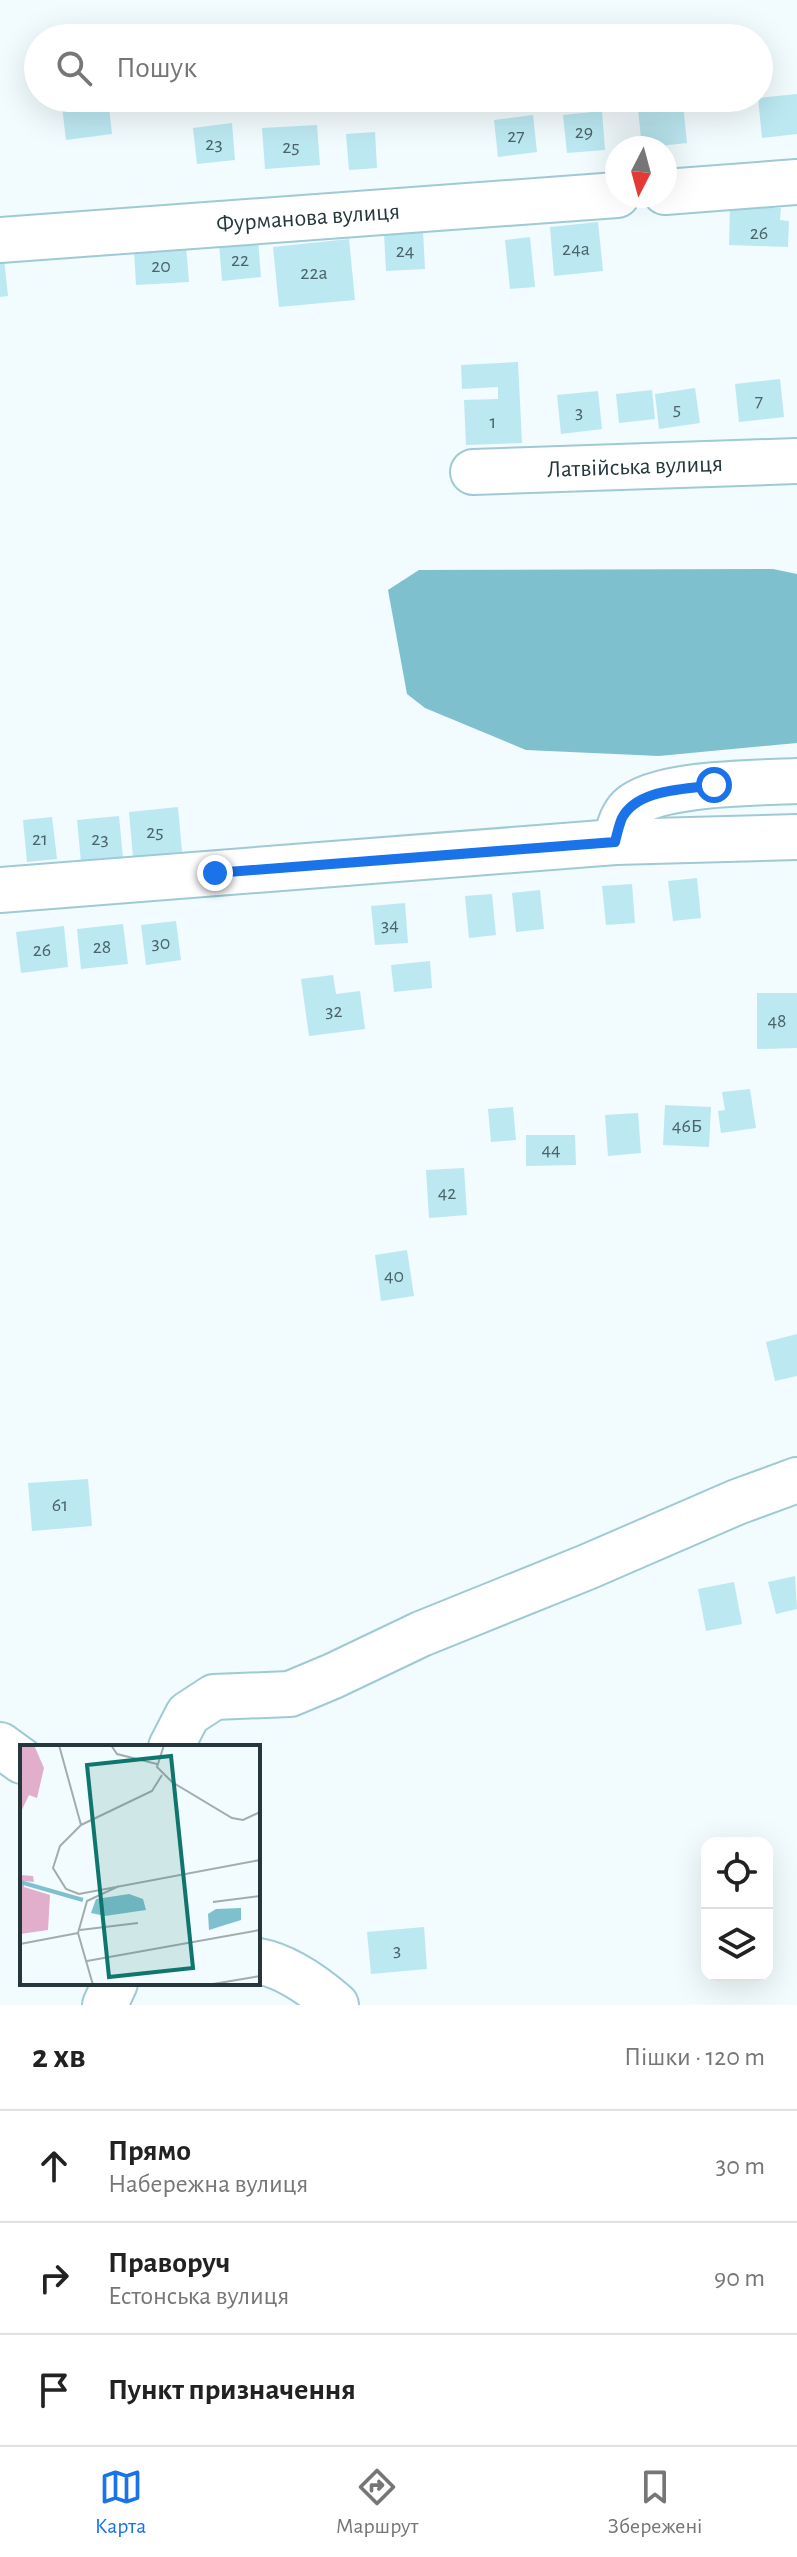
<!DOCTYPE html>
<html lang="uk">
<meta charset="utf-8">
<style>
:root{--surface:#fff;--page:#f6f6f6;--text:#222;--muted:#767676;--line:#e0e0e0;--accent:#1a73e8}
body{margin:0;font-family:"Alegreya Sans",sans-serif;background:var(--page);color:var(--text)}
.controls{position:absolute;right:24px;bottom:24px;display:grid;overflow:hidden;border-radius:16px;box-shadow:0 8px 32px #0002}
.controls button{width:72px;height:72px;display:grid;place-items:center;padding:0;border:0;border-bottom:2px solid var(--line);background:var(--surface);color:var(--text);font:40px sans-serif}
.compass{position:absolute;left:605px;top:136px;width:72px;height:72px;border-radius:50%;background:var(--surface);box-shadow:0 8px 32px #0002;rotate:186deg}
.stop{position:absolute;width:24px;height:24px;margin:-18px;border:6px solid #1a73e8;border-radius:50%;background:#fff}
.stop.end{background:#1a73e8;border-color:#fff;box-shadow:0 2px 8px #0008}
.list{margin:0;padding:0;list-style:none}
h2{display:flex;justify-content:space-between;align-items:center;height:104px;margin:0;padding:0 32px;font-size:34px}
h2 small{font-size:26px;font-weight:400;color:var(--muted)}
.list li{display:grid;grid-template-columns:52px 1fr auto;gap:24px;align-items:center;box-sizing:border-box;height:112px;padding:0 32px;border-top:2px solid var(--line)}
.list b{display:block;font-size:30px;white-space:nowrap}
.list p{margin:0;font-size:26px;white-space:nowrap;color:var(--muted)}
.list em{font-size:26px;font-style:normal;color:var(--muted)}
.icon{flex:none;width:44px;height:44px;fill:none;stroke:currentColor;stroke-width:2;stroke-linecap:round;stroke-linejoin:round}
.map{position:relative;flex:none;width:797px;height:2005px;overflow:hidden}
.search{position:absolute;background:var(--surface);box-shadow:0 8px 32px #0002;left:24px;right:24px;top:24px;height:88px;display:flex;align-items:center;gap:20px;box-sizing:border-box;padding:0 28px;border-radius:44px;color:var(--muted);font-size:30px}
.sheet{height:440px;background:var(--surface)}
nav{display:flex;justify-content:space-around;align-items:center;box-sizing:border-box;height:112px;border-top:2px solid var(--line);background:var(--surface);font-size:22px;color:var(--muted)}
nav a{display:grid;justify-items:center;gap:4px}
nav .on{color:var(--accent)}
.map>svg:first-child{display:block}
.water{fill:#7fc0ce}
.building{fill:#bce8f2}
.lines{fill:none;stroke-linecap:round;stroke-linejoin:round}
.minor-casing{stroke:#9fcad4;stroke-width:48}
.minor{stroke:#fff;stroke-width:44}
.route{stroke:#1a73e8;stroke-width:10}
.labels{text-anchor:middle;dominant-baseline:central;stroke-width:6;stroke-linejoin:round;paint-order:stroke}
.number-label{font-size:20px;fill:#4b6369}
.street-label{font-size:24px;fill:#25373b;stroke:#fff}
.inset-river{fill:none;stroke:#7fc0ce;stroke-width:4}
.inset-road{fill:none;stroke:#a0adaf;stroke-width:2}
.view{fill:#0f766e;fill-opacity:0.15;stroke:#0f766e;stroke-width:4}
.inset-edge{fill:none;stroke:#25373b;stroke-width:4}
</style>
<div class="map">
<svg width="797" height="2005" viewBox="0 0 797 2005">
<rect width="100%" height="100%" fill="#f2fbfd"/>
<polygon class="water" points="773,569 797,574 797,743 659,756 526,750 425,708 407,694 388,590 419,570"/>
<g class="building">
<polygon points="797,94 797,134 762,138 758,98"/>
<polygon points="61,98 108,98 112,134 66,140"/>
<polygon points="683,104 687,143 642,148 638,109"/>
<polygon points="602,111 605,150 567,153 563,115"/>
<polygon points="533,115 537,152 498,157 494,120"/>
<polygon points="232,123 235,160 197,164 193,128"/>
<polygon points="317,125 320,165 265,169 262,128"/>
<polygon points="375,132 377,168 349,170 346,134"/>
<polygon points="730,206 781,208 780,220 789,221 788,247 729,245"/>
<polygon points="598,222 603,271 554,276 550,227"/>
<polygon points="423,231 425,269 386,271 384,233"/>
<polygon points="530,237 535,287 510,289 505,240"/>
<polygon points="349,239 355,300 279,307 273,247"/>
<polygon points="258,240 261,277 222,281 219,243"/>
<polygon points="186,246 189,282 136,285 134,250"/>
<polygon points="0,259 4,259 8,296 0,297"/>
<polygon points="518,362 522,443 466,445 464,400 498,399 498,387 462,389 461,365"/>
<polygon points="780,379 784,417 739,422 735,384"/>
<polygon points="695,388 700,423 659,429 655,394"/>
<polygon points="652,390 655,419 619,423 616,394"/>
<polygon points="598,391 602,429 561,434 557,395"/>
<polygon points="178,807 182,852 133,857 129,812"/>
<polygon points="119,816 123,858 81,862 77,820"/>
<polygon points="52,817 57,859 27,862 23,820"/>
<polygon points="697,878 701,918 673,921 668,881"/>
<polygon points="632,884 635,923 606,925 602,886"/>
<polygon points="540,890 544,929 516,932 512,893"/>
<polygon points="492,894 496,935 469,938 465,896"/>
<polygon points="405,903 408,943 375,945 371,906"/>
<polygon points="176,921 181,960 146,965 141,925"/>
<polygon points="123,924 128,964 81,969 77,929"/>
<polygon points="64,926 68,967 21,973 16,932"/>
<polygon points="430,961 432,988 394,992 391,965"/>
<polygon points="333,975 336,994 360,991 365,1029 309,1036 301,979"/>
<polygon points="757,993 797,993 797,1048 757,1049"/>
<polygon points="750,1089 756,1128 721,1133 718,1111 725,1110 722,1092"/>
<polygon points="665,1105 711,1107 709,1147 663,1145"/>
<polygon points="513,1107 516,1140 491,1142 488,1109"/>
<polygon points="638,1113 641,1153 608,1156 605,1115"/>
<polygon points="526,1135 575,1135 576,1165 526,1166"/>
<polygon points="464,1168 467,1215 429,1218 426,1170"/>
<polygon points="407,1250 414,1296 381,1301 375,1255"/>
<polygon points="797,1334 797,1376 775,1381 766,1342"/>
<polygon points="88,1479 92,1526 32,1531 28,1483"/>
<polygon points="795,1576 797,1609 776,1614 768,1582"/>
<polygon points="734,1582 742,1624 706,1631 698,1589"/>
<polygon points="424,1927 427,1969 371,1974 367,1932"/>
</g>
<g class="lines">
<g class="minor-casing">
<g id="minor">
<polyline points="665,192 797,182"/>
<polyline points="0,240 617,195"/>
<polyline points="473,472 797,461"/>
<path d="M615,842C619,829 621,817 630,808C658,782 758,783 797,781"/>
<polyline points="0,890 615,842 797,837"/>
<polyline points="0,1745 22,1761"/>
<polyline points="171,1747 188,1714 214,1697 290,1694 333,1676 421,1634 587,1567 737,1502 797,1480"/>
<path d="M258,1961C286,1966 314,1986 336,2005"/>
<polyline points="105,2005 115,1983"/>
</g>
</g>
<use href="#minor" class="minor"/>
</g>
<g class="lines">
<path class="route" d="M215,873L615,842C617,834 619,825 622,818C638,788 686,790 714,785"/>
</g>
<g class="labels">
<g class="number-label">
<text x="584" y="132">29</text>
<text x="516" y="136">27</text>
<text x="214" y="144">23</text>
<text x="291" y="147">25</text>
<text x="759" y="233">26</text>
<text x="576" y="249">24а</text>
<text x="405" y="251">24</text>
<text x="240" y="260">22</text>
<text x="161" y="266">20</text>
<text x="314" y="273">22а</text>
<text x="759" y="401">7</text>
<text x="677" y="409">5</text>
<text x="579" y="412">3</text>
<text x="493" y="422">1</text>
<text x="155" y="832">25</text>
<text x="40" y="839">21</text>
<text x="100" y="839">23</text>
<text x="390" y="925">34</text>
<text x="161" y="943">30</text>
<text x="102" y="947">28</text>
<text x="42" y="950">26</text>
<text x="334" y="1011">32</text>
<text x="777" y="1021">48</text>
<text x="687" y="1126">46Б</text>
<text x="551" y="1150">44</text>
<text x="447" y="1193">42</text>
<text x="394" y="1276">40</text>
<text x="60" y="1505">61</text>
<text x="397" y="1950">3</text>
</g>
<g class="street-label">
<text transform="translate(308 218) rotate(-4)">Фурманова вулиця</text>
<text transform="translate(635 467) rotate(-2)">Латвiйська вулиця</text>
</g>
</g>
<g transform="translate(20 1745)">
<rect width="240" height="240" fill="#f2fbfd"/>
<path d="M0,0H14L24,23L17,53L9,50L0,69ZM0,130L13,131L14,137L4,136V142L30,150L28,185L0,189Z" fill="#e1afcb"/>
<path d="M109,149L123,154L126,165L85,171L71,168L76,154ZM221,163V175L189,185L188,169L196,164Z" fill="#7fc0ce"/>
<path class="inset-river" d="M0,137L63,155"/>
<path class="inset-road" d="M39,0L61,80M91,0L97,9L137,19M144,0L137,22L152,37L212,73L223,75L240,67M61,80L40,101L33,123L46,144L59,149L240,115M61,80L132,46L142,30M193,157L240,151M60,185L118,178M0,199L58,188M67,216L240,185M73,240L58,188L67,156L99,141M187,240L240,231"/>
<path class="view" d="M151,11L173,223L89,232L67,20Z"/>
<rect width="240" height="240" class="inset-edge"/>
</g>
</svg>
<div class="controls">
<button><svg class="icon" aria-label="locate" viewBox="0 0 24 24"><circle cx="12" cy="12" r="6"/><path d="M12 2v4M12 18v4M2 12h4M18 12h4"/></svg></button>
<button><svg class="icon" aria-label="layers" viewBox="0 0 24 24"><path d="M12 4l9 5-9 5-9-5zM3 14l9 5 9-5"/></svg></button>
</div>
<svg class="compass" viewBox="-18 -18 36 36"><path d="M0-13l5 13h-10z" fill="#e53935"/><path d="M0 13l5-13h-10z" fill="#767676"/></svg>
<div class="stop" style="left:714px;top:785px"></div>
<div class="stop end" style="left:215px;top:873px"></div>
<div class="search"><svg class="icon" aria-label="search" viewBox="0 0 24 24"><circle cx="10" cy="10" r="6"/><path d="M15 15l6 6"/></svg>Пошук</div>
</div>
<section class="sheet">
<h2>2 хв<small>Пішки · 120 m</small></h2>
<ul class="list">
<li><svg class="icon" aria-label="ahead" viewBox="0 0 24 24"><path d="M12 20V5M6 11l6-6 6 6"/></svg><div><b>Прямо</b><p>Набережна вулиця</p></div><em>30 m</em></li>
<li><svg class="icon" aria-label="right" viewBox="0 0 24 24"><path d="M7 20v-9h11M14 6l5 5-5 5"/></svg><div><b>Праворуч</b><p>Естонська вулиця</p></div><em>90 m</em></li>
<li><svg class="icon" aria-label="arrive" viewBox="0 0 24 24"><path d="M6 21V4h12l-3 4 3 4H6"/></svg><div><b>Пункт призначення</b></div></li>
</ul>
</section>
<nav>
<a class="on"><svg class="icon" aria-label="map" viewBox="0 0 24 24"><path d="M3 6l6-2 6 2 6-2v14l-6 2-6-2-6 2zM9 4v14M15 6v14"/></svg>Карта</a>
<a><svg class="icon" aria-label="directions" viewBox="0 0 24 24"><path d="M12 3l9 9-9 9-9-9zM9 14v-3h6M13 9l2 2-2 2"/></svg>Маршрут</a>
<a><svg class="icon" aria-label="saved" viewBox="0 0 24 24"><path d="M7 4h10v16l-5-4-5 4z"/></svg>Збережені</a>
</nav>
